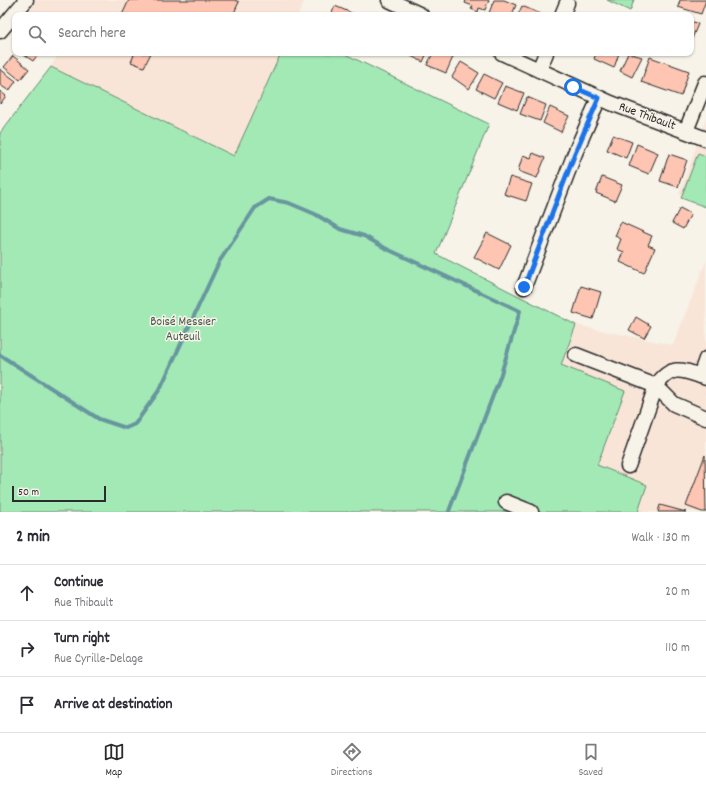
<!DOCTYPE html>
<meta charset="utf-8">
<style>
:root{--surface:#fff;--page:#f7f7f7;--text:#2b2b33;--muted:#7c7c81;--line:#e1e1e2;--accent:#2b2b2b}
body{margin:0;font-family:Dekko,sans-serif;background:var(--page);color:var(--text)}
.scale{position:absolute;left:12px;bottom:10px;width:94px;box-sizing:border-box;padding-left:4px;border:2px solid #2b2b2b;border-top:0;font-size:11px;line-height:14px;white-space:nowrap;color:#2b2b2b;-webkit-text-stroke:3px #f7f3e8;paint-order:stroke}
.stop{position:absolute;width:12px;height:12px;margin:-9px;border:3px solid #1a73e8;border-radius:50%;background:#fff}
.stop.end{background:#1a73e8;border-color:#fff;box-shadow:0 1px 4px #0008}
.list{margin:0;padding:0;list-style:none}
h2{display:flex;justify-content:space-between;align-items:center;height:52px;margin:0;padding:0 16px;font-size:17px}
h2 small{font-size:13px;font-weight:400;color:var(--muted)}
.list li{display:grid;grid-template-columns:26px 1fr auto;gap:12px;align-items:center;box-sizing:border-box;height:56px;padding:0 16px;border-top:1px solid var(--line)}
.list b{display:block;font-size:15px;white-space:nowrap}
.list p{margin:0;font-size:13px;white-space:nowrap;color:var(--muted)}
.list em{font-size:13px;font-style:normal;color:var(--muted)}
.icon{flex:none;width:22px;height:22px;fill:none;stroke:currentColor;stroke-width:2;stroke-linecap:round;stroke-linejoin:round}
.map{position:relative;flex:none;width:706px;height:512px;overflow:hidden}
.search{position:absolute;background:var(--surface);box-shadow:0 1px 3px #0004;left:12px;right:12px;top:12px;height:44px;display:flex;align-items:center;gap:10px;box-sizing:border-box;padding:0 14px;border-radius:8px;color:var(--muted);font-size:15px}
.sheet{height:220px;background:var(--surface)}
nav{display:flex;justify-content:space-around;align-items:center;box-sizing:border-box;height:56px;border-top:1px solid var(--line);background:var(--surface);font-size:11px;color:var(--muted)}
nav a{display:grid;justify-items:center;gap:2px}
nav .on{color:var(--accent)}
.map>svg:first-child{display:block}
.built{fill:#f9e5d8}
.green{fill:#a3e9b5;stroke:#678a70}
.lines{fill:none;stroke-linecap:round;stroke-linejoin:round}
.stream{stroke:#67969f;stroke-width:4}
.building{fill:#fec5b2;stroke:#2b2b2b}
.minor-casing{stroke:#2b2b2b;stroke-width:17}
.minor{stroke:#f7f3e8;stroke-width:14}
.route{stroke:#1a73e8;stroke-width:5}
.labels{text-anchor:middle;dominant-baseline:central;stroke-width:3;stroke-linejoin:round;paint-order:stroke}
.street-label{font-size:13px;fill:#2b2b2b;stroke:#f7f3e8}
.park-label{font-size:13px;fill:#495a4e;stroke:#f7f3e8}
</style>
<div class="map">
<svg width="706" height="512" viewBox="0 0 706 512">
<rect width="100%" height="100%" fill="#f7f3e8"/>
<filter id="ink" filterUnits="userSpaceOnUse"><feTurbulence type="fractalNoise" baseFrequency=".025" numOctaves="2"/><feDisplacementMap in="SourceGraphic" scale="8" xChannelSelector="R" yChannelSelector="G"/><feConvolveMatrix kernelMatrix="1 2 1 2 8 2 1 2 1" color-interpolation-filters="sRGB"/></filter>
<g filter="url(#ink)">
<g class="built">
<polygon points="26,0 305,0 298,15 25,15 18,9"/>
<polygon points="59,53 281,53 234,156 51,67"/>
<polygon points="706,119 706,203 679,194"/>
<polygon points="706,261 706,512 638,512 647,485 597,465 561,365 576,325 673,345"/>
</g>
<g class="green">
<polygon points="607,0 634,0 630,11"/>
<polygon points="281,53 343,53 489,124 436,254 576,325 561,365 625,391 597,465 647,485 638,512 0,512 0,133 51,67 234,156"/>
<polygon points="698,153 706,156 706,207 681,198"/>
</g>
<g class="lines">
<polyline class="stream" points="0,355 99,419 126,428 135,424 160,389 219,262 255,208 269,199 289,203 315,214 340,229 364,236 385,248 520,311 500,377 449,511"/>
</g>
<g class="building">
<polygon points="129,0 235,0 239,2 233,15 122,15"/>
<polygon points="466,0 489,0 485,10 479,8 478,12 471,9 473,6 465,3"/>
<polygon points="494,0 504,0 516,5 512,15 494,15 489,13"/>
<polygon points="680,0 706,0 701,14 678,7"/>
<polygon points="335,6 354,14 354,15 331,15"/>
<polygon points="522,6 541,14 540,15 518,15"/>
<polygon points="691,21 698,24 691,41"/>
<polygon points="21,53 39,53 33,61"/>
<polygon points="131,53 151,53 144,67 131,62 134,55"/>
<polygon points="410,53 427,53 423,62 409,55"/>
<polygon points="433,53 444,53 453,57 446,73 427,65"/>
<polygon points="596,53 619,53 614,68 594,59"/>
<polygon points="628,53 642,57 632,77 620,71"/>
<polygon points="13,56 29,69 20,80 4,67"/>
<polygon points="650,57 689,71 681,96 641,82"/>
<polygon points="461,62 479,73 469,89 452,77"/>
<polygon points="0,69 16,81 9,91 0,85"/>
<polygon points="484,74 502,83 494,98 476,89"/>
<polygon points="505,86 524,93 517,110 498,102"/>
<polygon points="0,91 6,96 0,104"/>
<polygon points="527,97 546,105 540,121 520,114"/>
<polygon points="550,107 569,116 561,132 543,123"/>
<polygon points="613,135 632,142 626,158 607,150"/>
<polygon points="637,144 658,153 649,174 629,166"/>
<polygon points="533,153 545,158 537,178 518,171 523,155 531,158"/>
<polygon points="669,154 687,160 678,187 660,181"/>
<polygon points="510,177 532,184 526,201 504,194"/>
<polygon points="602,177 622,185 615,201 596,193"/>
<polygon points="680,208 691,214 683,229 672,223"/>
<polygon points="621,222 652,236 648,245 655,248 644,273 620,262 624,252 617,249 621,239 615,236"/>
<polygon points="487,233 511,245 499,270 474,257"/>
<polygon points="581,286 601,292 593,319 573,313"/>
<polygon points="636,317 651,326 644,338 629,330"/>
<polygon points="705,455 706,512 702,512 686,506"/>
<polygon points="660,505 686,512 658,512"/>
</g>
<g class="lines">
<g class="minor-casing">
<g id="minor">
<polyline points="389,0 421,15"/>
<polyline points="562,15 567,3"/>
<polyline points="0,31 26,0"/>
<polyline points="502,53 611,103 706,139"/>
<polyline points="539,70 546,53"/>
<polyline points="686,131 705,83"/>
<polyline points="524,287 575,153 599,98"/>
<polyline points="576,355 656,386 674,404 706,418"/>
<polyline points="700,376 706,359"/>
<path d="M628,466L656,386C672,363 683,370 706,378"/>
<polyline points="506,502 531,512"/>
</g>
</g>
<use href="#minor" class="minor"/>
</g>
</g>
<g class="lines" filter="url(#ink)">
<polyline class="route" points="524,287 575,153 599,98 573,87"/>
</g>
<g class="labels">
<g class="street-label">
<text transform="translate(647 117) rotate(20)">Rue Thibault</text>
</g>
<g class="park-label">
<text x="183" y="322">Boisé Messier<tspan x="183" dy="15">Auteuil</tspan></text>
</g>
</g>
</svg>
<div class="scale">50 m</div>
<div class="stop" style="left:573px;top:87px"></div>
<div class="stop end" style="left:524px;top:287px"></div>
<div class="search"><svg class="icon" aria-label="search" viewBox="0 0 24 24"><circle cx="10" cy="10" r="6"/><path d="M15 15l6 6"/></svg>Search here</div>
</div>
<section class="sheet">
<h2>2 min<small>Walk · 130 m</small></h2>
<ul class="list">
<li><svg class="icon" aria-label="ahead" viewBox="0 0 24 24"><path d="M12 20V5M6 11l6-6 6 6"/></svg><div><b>Continue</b><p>Rue Thibault</p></div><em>20 m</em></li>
<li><svg class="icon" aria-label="right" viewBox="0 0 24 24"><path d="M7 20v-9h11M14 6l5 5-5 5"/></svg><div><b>Turn right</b><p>Rue Cyrille-Delage</p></div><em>110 m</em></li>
<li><svg class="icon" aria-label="arrive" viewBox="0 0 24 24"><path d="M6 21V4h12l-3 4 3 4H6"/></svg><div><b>Arrive at destination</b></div></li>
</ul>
</section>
<nav>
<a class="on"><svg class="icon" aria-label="map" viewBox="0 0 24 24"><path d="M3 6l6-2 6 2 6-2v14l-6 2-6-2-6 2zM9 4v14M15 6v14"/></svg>Map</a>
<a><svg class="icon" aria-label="directions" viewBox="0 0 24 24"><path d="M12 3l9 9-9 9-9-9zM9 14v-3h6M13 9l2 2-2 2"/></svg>Directions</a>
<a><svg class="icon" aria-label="saved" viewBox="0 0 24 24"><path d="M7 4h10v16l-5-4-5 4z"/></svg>Saved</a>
</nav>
